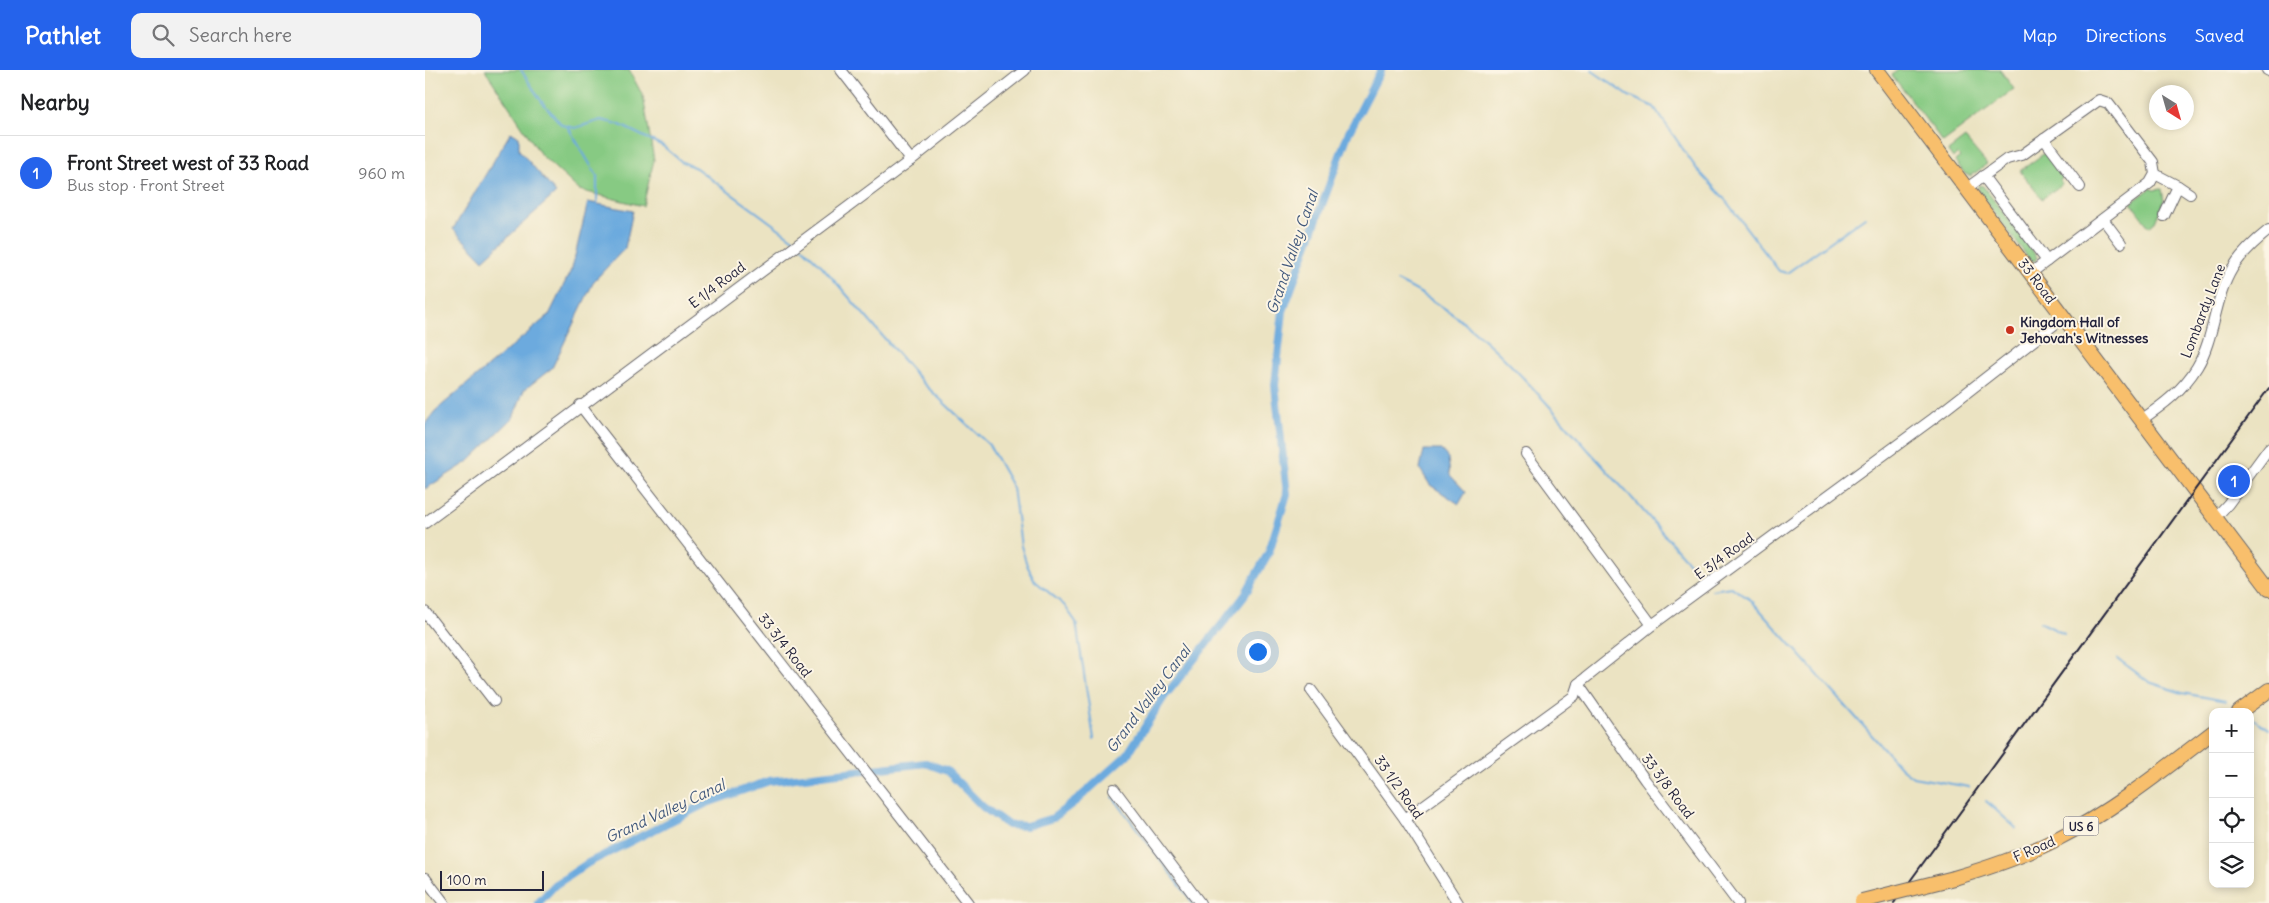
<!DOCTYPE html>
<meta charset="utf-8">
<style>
:root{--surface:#fff;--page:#f2f2f2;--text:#202124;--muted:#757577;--line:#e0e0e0;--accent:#2563eb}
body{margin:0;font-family:Delius,sans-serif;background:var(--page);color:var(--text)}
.controls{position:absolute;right:15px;bottom:15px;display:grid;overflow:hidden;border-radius:10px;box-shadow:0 2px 8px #0003}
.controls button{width:45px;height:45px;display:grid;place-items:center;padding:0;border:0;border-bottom:1px solid var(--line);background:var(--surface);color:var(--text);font:25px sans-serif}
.compass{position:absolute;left:1724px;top:15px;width:45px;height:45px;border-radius:50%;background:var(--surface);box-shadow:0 2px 8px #0003;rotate:143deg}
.scale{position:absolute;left:15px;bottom:12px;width:104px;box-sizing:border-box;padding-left:5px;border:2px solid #22223b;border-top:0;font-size:14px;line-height:18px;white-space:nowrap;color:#22223b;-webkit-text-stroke:4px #fcf5e5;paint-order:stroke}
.you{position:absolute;left:832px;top:581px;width:18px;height:18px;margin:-12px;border:4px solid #fff;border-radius:50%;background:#1a73e8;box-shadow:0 0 0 8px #1a73e833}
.badge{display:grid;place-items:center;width:32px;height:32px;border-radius:50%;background:var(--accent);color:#fff;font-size:16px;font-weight:700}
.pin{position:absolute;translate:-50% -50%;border:2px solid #fff;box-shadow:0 1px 5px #0006}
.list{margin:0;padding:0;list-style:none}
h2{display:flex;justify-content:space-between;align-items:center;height:65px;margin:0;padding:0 20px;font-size:21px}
h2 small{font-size:16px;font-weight:400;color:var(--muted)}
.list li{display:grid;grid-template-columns:32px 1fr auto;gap:15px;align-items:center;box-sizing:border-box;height:75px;padding:0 20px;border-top:1px solid var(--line)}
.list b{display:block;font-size:19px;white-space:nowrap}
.list p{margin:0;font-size:16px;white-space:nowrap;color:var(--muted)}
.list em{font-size:16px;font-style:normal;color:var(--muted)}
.icon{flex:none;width:28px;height:28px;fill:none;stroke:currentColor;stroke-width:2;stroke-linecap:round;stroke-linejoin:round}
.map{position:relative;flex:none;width:1844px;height:833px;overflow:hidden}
header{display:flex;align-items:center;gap:30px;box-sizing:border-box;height:70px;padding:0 25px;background:var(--accent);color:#fff}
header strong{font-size:24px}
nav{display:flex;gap:28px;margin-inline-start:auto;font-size:18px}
.search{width:350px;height:45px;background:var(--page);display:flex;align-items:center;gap:12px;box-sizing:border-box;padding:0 18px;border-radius:10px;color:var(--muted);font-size:19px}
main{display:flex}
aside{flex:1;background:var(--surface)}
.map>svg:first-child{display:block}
.green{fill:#87ca83;stroke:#54765f}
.water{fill:#6caade;stroke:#47668c}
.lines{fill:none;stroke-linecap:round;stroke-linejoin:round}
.stream{stroke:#6caade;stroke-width:2}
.canal{stroke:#6caade;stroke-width:8}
.minor-casing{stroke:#68666a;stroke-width:12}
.major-casing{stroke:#68666a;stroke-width:16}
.minor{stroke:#fff;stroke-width:10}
.major{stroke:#f8bf6c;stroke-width:14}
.rail{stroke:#22223b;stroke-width:2}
.major-bridge-casing{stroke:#68666a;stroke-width:16;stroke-linecap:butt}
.major-bridge{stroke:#f8bf6c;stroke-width:14}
.poi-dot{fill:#c8321e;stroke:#fcf5e5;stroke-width:2}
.labels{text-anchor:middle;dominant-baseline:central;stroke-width:4;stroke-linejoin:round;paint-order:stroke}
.shield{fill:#fcf5e5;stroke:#63616e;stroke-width:1}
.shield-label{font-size:12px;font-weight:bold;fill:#22223b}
.street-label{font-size:14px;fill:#22223b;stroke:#fcf5e5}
.poi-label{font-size:14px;font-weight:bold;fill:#22223b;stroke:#fcf5e5;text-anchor:start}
.water-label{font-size:15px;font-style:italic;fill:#40587c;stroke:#fcf5e5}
</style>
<header>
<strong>Pathlet</strong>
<div class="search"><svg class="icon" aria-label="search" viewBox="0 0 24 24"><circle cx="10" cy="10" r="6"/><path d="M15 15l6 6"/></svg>Search here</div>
<nav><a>Map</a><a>Directions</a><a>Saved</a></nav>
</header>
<main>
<aside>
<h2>Nearby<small></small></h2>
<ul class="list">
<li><span class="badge">1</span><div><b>Front Street west of 33 Road</b><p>Bus stop · Front Street</p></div><em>960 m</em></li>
</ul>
</aside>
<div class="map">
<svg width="1844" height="833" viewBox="0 0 1844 833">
<rect width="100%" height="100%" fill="#fcf5e5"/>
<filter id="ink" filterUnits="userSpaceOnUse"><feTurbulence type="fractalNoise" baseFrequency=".02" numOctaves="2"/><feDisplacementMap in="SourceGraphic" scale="10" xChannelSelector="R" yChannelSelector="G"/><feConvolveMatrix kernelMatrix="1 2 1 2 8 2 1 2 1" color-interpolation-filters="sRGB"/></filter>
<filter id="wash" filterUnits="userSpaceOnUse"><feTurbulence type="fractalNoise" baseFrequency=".0096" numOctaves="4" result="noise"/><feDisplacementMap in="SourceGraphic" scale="20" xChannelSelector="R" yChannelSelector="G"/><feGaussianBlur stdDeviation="1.12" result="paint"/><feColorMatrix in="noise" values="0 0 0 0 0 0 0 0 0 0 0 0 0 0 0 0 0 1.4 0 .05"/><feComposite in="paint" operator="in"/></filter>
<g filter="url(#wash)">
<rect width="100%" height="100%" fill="#ebe3c2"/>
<g class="green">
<polygon points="60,0 204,0 218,26 229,90 218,136 154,120 116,85"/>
<polygon points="1473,0 1575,0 1589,19 1518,72 1467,5"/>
<polygon points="1540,68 1562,94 1546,106 1540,104 1530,91 1535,87 1532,84 1528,88 1523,81"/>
<polygon points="1621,82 1639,107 1635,110 1637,114 1617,129 1595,101"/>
<polygon points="1553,115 1558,116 1612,187 1610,191 1604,189 1554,122"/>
<polygon points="1726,118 1728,120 1737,119 1739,131 1730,152 1724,157 1706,133"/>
</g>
<g class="water">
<polygon points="86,62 94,67 94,80 131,123 58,190 28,159"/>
<polygon points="163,132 208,141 200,178 169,211 127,298 99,320 88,348 43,392 0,419 0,354 10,341 124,245 147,198"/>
<polygon points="999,380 1016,380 1023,388 1025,405 1041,422 1034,434 1005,415 995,399"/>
</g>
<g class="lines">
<g class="stream">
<polyline points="96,0 117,32 137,55 150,58 176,50 193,54 238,76 257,92 271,98 371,171"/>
<polyline points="1166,0 1204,26 1229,37 1271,98 1298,127 1354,201 1362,203 1440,147"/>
<polyline points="143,57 172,106 172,134"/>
<polyline points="491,76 530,49"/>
<polyline points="376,176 396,195 499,314 564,375 588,418 596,476 602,495 610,511 639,535 651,552 669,669"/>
<path d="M972,211C1052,248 1109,319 1166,383C1204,425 1243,467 1279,511"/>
<polyline points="1287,520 1306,517 1326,530 1476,698 1488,707 1544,717"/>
<polyline points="1615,552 1639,564"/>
<polyline points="1693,589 1724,612 1757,623 1801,631"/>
<polyline points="1828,649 1844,659"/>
<polyline points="688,727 768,833"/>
<polyline points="1561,731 1591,758"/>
</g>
<polyline class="canal" points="113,833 130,815 163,793 282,733 344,711 501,693 522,701 558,737 583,755 601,756 628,748 652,730 702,685 739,627 818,528 844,482 862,424 850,315 858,241 923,64 956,0"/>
</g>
</g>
<g filter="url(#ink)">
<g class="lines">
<g class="minor-casing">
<g id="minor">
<polyline points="416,0 486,90"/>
<polyline points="1842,0 1844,1"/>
<polyline points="1619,69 1655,117"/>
<polyline points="1730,104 1753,116 1739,146"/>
<polyline points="1558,106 1622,191"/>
<polyline points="1753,116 1765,124"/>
<polyline points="1542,118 1582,89 1597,85 1674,30 1683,33 1728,92 1730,104 1725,113 1606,203"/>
<polyline points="1678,149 1696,173"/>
<polyline points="155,335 543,833"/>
<path d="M1716,350C1738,335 1758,320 1772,297C1790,267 1789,229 1807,199C1816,184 1830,171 1844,160"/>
<polyline points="1101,384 1227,555"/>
<polyline points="1790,448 1803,434 1844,378"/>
<polyline points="0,453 486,90 600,0"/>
<polyline points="0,542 69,631"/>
<polyline points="1153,614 1220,710 1313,833"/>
<polyline points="886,620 980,749 1033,833"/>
<polyline points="689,719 775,833"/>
<polyline points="980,749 1149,626 1153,614 1227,555 1509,348 1639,247"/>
<polyline points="0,808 19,833"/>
</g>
</g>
<g class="major-casing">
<g id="major">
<polyline points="1452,0 1844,519"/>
<polyline points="1814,642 1844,620"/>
<path d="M1529,808C1563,798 1597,787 1630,770C1687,741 1737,701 1788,662"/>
</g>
</g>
<use href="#minor" class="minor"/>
<use href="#major" class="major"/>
<polyline class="rail" points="1469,833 1844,318"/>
<g class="major-bridge-casing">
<polyline id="major-bridge" points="1437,831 1529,808"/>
</g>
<use href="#major-bridge" class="major-bridge"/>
</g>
</g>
<circle class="poi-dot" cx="1585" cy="260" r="5"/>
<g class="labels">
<rect class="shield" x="1638.5" y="746.5" width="35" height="19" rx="4"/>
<g class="shield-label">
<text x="1656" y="756">US 6</text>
</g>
<g class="street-label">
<text transform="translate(1612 211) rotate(53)">33 Road</text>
<text transform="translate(292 215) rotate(-37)">E 1/4 Road</text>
<text transform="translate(1778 241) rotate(-69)">Lombardy Lane</text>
<text transform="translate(1299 486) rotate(-36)">E 3/4 Road</text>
<text transform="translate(360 575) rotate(52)">33 3/4 Road</text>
<text transform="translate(1243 716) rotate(53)">33 3/8 Road</text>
<text transform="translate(974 717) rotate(55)">33 1/2 Road</text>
<text transform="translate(1609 779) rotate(-24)">F Road</text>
</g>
<g class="poi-label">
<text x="1595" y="252">Kingdom Hall of<tspan x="1595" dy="16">Jehovah's Witnesses</tspan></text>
</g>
<g class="water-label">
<text transform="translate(867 182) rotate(-71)">Grand Valley Canal</text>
<text transform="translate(723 629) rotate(-53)">Grand Valley Canal</text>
<text transform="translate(240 741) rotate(-25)">Grand Valley Canal</text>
</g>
</g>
</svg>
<div class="controls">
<button>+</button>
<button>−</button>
<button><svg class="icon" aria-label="locate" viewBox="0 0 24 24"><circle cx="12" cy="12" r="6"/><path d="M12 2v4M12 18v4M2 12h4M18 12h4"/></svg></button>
<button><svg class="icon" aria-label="layers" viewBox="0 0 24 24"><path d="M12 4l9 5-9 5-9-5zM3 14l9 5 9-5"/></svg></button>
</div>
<svg class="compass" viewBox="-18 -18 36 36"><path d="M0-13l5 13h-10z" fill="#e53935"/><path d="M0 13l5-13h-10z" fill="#757577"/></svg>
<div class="scale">100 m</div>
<div class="you"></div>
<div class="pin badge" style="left:1809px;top:411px">1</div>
</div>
</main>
